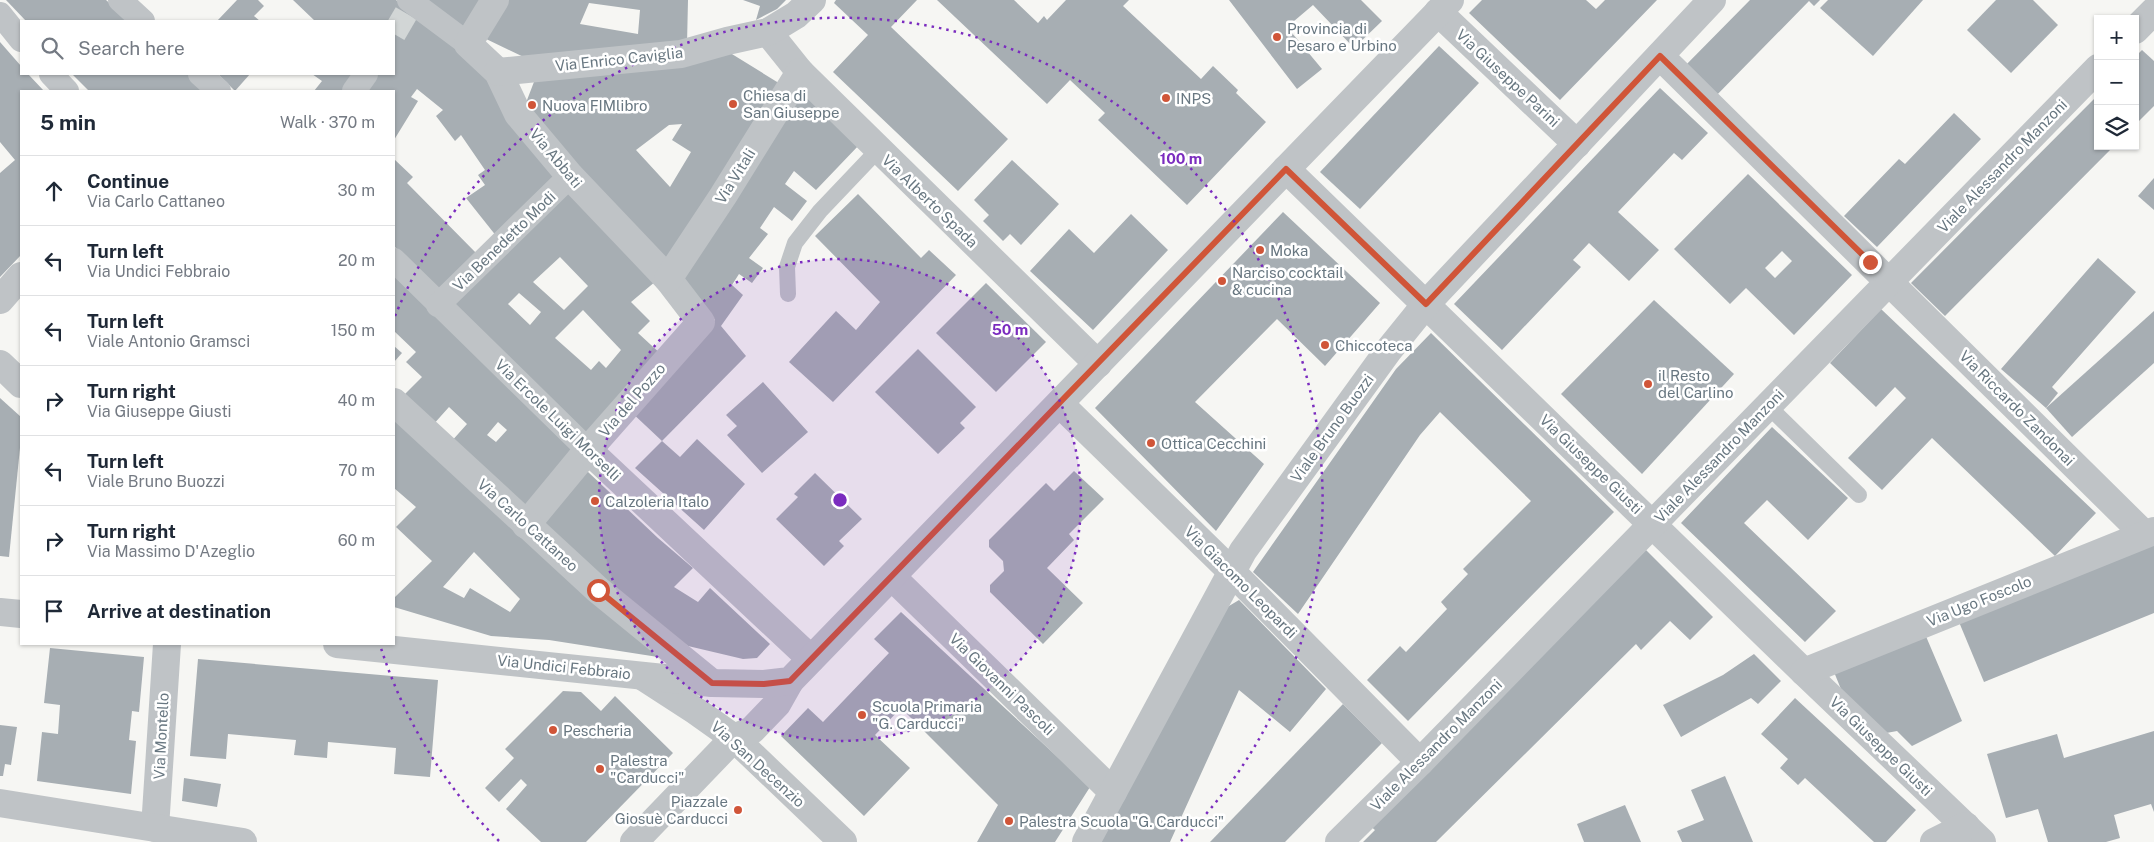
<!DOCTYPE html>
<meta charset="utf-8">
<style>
:root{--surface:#fff;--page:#f2f2f3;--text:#1f2937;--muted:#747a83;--line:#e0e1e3}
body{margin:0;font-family:"Public Sans",sans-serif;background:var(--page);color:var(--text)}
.controls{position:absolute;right:15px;top:15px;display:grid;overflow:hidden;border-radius:0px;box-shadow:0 1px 4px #0004}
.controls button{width:45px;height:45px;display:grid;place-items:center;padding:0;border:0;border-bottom:1px solid var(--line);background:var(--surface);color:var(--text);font:25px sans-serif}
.stop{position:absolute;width:15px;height:15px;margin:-11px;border:4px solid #d05538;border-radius:50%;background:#fff}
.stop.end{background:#d05538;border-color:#fff;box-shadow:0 1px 5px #0008}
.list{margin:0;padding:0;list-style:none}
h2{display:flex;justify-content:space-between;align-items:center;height:65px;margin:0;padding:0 20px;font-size:21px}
h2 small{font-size:16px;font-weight:400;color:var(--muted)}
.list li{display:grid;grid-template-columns:32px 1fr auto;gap:15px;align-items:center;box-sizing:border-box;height:70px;padding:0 20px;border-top:1px solid var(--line)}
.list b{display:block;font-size:19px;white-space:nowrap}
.list p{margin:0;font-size:16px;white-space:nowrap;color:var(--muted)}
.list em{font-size:16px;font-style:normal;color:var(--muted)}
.icon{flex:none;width:28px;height:28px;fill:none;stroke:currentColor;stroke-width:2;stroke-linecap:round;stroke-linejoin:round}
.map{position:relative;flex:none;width:2154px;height:842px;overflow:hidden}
.search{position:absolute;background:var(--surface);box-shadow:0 1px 4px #0004;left:20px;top:20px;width:375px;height:55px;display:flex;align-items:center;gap:12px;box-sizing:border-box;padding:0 18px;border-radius:0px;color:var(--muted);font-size:19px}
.panel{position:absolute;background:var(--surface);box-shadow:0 1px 4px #0004;left:20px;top:90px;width:375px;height:555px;border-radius:0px}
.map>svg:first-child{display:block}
.building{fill:#a7aeb3;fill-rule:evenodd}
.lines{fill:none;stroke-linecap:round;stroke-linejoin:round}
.pedestrian-tunnel{stroke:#d2d6d6;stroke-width:24;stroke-dasharray:24 12;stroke-linecap:butt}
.service{stroke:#bfc3c6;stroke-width:16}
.pedestrian{stroke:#bfc3c6;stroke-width:24}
.minor{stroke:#bfc3c6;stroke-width:28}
.tertiary{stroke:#bfc3c6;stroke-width:28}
.route{stroke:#d05538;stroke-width:6}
.ring{fill:none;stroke:#7b2cbf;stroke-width:2.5;stroke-dasharray:2.5 5}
.poi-dot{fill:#d05538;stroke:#fff;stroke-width:2}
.labels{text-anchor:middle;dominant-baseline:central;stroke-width:5;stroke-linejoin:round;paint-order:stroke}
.poi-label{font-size:15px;fill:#687781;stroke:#fff;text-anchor:start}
.street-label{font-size:15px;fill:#687781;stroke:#fff}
.centre{fill:#7b2cbf;stroke:#fff;stroke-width:2.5}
.ring-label{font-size:15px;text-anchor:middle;font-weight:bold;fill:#7b2cbf;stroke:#fff;stroke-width:5;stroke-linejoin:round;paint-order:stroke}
</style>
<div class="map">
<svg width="2154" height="842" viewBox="0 0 2154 842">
<rect width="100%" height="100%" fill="#f6f6f3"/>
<g class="building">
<polygon points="6,0 106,0 130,21 26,21"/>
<polygon points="237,0 258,0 264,6 254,16 260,21 217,21"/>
<polygon points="293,0 396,0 483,68 561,177 497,237 466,198 485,185 478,175 485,170 461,135 455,141 436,116 443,110 417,89 411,97 418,101 394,140 394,91 361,91 372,74 394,74 394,21 315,21"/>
<polygon points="427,0 483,0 465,29"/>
<path d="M503,0H688L687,44L530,60L482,37ZM589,3L640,10L638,34L580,24Z"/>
<polygon points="743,0 786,0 777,9 756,20 760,6"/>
<polygon points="836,0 917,0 891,27 1008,139 958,191 833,72 868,35 834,3"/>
<polygon points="937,0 1014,0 1038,23 1044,16 1047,20 1066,0 1129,0 1123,6 1201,79 1213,66 1238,90 1236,93 1266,122 1187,205 1098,120 1105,113 1070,80 1047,104"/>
<polygon points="1229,0 1361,0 1382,21 1354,48 1313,5 1287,27 1322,69 1297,89"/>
<polygon points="1482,0 1586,0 1596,9 1605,0 1657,0 1560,100 1469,13"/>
<polygon points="1750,0 1820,0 1814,6 1809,1 1710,102 1679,72"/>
<polygon points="1828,0 1923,0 1873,56 1820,8"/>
<polygon points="1996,0 2033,0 2058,25 2011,73 1967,30"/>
<polygon points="0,42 21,66 21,74 28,74 44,91 21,91 21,255 0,277 0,173 15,160 0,142"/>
<polygon points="1439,46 1479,83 1360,209 1320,172"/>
<polygon points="2142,50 2154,61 2154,106 2135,125 2135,57"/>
<path d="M727,51L782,85L665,264L524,108L537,74ZM682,124L672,140L691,152L670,187L636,150L669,125Z"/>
<polygon points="72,74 191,74 210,91 89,91"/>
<polygon points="218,74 250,74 235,91"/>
<polygon points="312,74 359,74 348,91 314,91 322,81"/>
<polygon points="800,88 860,144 816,190 794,171 785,184 807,201 792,221 774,207 760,228 768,234 749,258 763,268 752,283 739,274 732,285 743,295 721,326 746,356 662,441 629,410 715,320 681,277"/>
<polygon points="1660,88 1708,133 1682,160 1674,153 1618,212 1659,250 1629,281 1589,243 1573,260 1581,267 1502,350 1454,304"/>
<polygon points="2098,95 2098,146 2114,146 1945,316 1911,283"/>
<polygon points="1954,113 1981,139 1877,247 1844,216 1899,159 1905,164"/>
<polygon points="394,159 413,177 407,183 480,257 440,293 394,246"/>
<polygon points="1012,160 1059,204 1021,245 1010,234 1003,241 983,221 989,215 974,200"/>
<path d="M1748,174L1852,275L1794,335L1746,288L1730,304L1674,249ZM1782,251L1792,261L1775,278L1765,268Z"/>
<polygon points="2154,178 2154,210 2138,196"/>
<path d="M566,184L656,281L631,302L650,321L638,333L663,356L586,437L446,303ZM560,257L588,286L564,310L533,282ZM519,293L541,312L530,325L508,304ZM583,310L621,350L606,368L599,361L591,370L555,338Z"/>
<polygon points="858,194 921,258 929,250 956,275 833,402 789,362 836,311 856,330 880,302 815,236"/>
<polygon points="1283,212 1380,303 1325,366 1277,319 1195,402 1264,464 1216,531 1095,408"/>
<polygon points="1131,214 1168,250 1093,330 1030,271 1069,229 1094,253"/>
<polygon points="2098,258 2136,292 2052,387 2058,393 2046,408 2001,369"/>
<path d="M394,269L582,451L525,512L450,443L467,424L449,407L432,426L400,399L422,377L406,362L416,352L394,331ZM498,422L507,430L496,442L487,435Z"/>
<polygon points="986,283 1046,342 996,392 936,333"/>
<polygon points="1654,300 1734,374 1642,474 1561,394"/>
<polygon points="1881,309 2096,513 2055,556 1932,438 1882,490 1848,458 1906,398 1895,387 1876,407 1830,363"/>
<polygon points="2154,311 2154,363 2072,437 2046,408"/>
<polygon points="1431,333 1614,512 1408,721 1367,680 1400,646 1406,652 1447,609 1441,602 1468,574 1463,569 1531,501 1440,412 1420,435 1298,614 1253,572 1396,369"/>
<polygon points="394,346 402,353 394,362"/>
<polygon points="918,349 976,407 960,423 965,428 938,454 875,392"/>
<polygon points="763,382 808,432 762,473 727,435 737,426 726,415"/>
<polygon points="0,398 21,417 21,438 9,557 0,556"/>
<path d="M394,412L661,648L658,657L549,640L491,636L394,607V598L432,561L396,527L416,507L394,488ZM474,552L520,599L510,612L470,588L464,598L443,587Z"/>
<polygon points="1772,427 1848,498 1808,540 1767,500 1744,523 1836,611 1805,642 1681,523"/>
<polygon points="697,439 745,484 704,530 635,468 662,441 680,457"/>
<polygon points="587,471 658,538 693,568 674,587 698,602 710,588 770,644 757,658 743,659 688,646 674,636 538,524"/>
<polygon points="1074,471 1104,499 1069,534 1074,540 1047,568 1083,603 1043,644 990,592 990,585 1004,571 1003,561 989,547 989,540 1046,483 1054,491"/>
<polygon points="815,473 862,519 839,541 844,546 824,566 776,519 798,497 794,494"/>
<polygon points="2154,543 2154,613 1984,682 1959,622"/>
<polygon points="1646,550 1713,617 1690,640 1670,621 1641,650 1636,644 1436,842 1363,842 1375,830 1369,825"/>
<polygon points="1239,600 1326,689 1290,732 1239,690 1170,842 1098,842 1219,612"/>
<polygon points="901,612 1090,787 1055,842 977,842 998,805 901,708 875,735 910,768 864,816 781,736 808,708 823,722 889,653 874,639"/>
<polygon points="1925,634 1962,721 1912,746 1897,731 1881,734 1845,699 1834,672"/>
<polygon points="50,648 144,657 139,712 132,711 129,740 136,741 131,794 37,781 42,732 58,734 60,705 44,703"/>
<polygon points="1754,654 1781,681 1758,704 1751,698 1681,737 1663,705 1723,675"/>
<polygon points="198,659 438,680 430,777 394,774 396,748 328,742 327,758 294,755 296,740 228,734 226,759 190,756"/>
<polygon points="563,691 581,692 601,711 615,696 673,753 586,842 541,842 506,809 527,785 521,779 499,802 485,788 514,758 505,749"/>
<polygon points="1795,698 1916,810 1886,842 1874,842 1805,778 1798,785 1780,768 1788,759 1761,734"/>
<polygon points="1343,704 1382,743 1285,842 1210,842"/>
<polygon points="0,725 17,727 11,765 5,764 3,776 0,776"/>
<polygon points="2154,731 2154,812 2151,804 2114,815 2120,838 2106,842 2048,842 2038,809 2006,818 1987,754 2057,734 2064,758"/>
<polygon points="1725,776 1753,842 1682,842 1677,831 1704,820 1691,790"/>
<polygon points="184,778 221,784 217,807 182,801"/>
<polygon points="1625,805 1641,842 1584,842 1577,824"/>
</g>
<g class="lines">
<polyline class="pedestrian-tunnel" points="394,34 408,10"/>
<g class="service">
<polyline points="788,294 787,267 795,243 820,211 878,150"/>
<polyline points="1768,406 1859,495"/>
</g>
<g class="pedestrian">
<polyline points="120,0 143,21"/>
<polyline points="409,0 468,44"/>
<polyline points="0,14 21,40"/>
<polyline points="51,74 67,91"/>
<polyline points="200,74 219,91"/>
<polyline points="354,91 366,74"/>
<polyline points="394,260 588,450"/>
<polyline points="438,305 570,176"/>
</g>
<g class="minor">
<polyline points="495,0 468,44 498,72 518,114 570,176 668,279 701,322 588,450 526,525"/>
<polyline points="1438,12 1577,144"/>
<polyline points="768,32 800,72 1098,364"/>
<polyline points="1660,56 2144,534"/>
<polyline points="498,72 681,54 727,41 768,32 796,15 812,0"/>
<polyline points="1286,169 1804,672 1982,842"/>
<polyline points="668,279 723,196 800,72"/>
<polyline points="0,300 21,276"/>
<polyline points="0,364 21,384"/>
<polyline points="394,402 598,590 712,683"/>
<polyline points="1060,404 1231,571 1420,762"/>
<polyline points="588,450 811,659"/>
<polyline points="892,577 1113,792"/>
<polyline points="1804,672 2154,531"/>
<polyline points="642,676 696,711 734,738 843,842"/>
<polyline points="155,828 167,644"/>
<polyline points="634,842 734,738 752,730 777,704 790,681"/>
<polyline points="1086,842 1243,551 1388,351 1426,304 1712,0"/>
<polyline points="1934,842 1966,826"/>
</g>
<g class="tertiary">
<polyline points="2135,30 2154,11"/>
<polyline points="0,612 21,614"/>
<polyline points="337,644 712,683 764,684 790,681 1450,0"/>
<polyline points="0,803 243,842"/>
<polyline points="1339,842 1420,762 2098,68"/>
</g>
</g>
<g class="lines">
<polyline class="route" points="598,590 712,683 764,684 790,681 1286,169 1426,304 1660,56 1870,262"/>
</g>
<circle cx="840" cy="500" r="241" fill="#7b2cbf" fill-opacity=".12"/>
<g class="ring">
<circle cx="840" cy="500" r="241"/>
<path d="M499 841A482 482 0 0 1 380 645M395 316A482 482 0 1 1 1181 841"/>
</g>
<g class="poi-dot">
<circle cx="1277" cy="37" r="5"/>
<circle cx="1166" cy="98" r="5"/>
<circle cx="733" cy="104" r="5"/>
<circle cx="532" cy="105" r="5"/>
<circle cx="1260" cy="250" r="5"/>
<circle cx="1222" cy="281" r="5"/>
<circle cx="1325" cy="345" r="5"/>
<circle cx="1648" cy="384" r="5"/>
<circle cx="1151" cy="443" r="5"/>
<circle cx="595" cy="501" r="5"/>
<circle cx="862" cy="715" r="5"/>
<circle cx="553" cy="730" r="5"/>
<circle cx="600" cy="769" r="5"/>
<circle cx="738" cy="810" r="5"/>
<circle cx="1009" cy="821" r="5"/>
</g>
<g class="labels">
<g class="poi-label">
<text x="1287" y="28">Provincia di<tspan x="1287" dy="17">Pesaro e Urbino</tspan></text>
<text x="743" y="95">Chiesa di<tspan x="743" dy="17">San Giuseppe</tspan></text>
<text x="1176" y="98">INPS</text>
<text x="542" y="105">Nuova FIMlibro</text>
<text x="1270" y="250">Moka</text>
<text x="1232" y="272">Narciso cocktail<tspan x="1232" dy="17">&amp; cucina</tspan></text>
<text x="1335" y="345">Chiccoteca</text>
<text x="1658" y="375">il Resto<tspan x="1658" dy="17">del Carlino</tspan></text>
<text x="1161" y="443">Ottica Cecchini</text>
<text x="605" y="501">Calzoleria Italo</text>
<text x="872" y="706">Scuola Primaria<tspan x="872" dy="17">"G. Carducci"</tspan></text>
<text x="563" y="730">Pescheria</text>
<text x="610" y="760">Palestra<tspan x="610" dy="17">"Carducci"</tspan></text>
<text x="728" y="801" text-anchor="end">Piazzale<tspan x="728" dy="17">Giosuè Carducci</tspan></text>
<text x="1019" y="821">Palestra Scuola "G. Carducci"</text>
</g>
<g class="street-label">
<text transform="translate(619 59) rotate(-6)">Via Enrico Caviglia</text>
<text transform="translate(1508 78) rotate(43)">Via Giuseppe Parini</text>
<text transform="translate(556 158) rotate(50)">Via Abbati</text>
<text transform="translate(2002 166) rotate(-46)">Viale Alessandro Manzoni</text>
<text transform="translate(735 176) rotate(-58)">Via Vitali</text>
<text transform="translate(930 201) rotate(44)">Via Alberto Spada</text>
<text transform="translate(504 241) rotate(-44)">Via Benedetto Modi</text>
<text transform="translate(632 400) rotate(-49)">Via del Pozzo</text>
<text transform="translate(2017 408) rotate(45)">Via Riccardo Zandonai</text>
<text transform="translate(558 420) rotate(44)">Via Ercole Luigi Morselli</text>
<text transform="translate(1332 428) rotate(-54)">Viale Bruno Buozzi</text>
<text transform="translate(1719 456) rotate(-46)">Viale Alessandro Manzoni</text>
<text transform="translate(1591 464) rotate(44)">Via Giuseppe Giusti</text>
<text transform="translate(528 525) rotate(42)">Via Carlo Cattaneo</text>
<text transform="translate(1241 582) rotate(45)">Via Giacomo Leopardi</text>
<text transform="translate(1979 601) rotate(-22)">Via Ugo Foscolo</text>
<text transform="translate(564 667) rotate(6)">Via Undici Febbraio</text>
<text transform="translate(1002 684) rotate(44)">Via Giovanni Pascoli</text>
<text transform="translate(161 736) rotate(-87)">Via Montello</text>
<text transform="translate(1436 745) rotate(-45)">Viale Alessandro Manzoni</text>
<text transform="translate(1881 746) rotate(44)">Via Giuseppe Giusti</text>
<text transform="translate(758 764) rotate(42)">Via San Decenzio</text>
</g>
</g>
<circle cx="840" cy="500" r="8" class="centre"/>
<g class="ring-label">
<text x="1181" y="164">100 m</text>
<text x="1010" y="335">50 m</text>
</g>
</svg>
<div class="controls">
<button>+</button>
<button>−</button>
<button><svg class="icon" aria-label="layers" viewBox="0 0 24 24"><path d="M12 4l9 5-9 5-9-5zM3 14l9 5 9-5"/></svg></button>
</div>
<div class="stop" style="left:598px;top:590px"></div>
<div class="stop end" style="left:1870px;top:262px"></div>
<div class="search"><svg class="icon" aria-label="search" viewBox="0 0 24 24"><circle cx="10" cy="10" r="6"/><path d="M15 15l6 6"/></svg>Search here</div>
<section class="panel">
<h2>5 min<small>Walk · 370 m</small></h2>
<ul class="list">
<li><svg class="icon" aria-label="ahead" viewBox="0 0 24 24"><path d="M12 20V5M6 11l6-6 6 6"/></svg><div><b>Continue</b><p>Via Carlo Cattaneo</p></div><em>30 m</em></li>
<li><svg class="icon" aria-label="left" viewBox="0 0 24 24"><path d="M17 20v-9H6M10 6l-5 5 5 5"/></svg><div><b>Turn left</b><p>Via Undici Febbraio</p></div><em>20 m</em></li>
<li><svg class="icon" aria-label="left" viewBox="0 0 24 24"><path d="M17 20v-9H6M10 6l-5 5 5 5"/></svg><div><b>Turn left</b><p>Viale Antonio Gramsci</p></div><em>150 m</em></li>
<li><svg class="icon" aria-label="right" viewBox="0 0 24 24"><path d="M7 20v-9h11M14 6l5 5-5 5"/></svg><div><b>Turn right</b><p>Via Giuseppe Giusti</p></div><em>40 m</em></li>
<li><svg class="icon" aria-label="left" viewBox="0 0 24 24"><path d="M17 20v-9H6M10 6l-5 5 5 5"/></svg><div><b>Turn left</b><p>Viale Bruno Buozzi</p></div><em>70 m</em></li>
<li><svg class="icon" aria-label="right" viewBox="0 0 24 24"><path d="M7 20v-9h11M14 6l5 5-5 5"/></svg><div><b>Turn right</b><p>Via Massimo D'Azeglio</p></div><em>60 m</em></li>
<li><svg class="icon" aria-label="arrive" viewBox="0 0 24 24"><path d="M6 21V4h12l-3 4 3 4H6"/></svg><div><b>Arrive at destination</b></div></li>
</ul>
</section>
</div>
